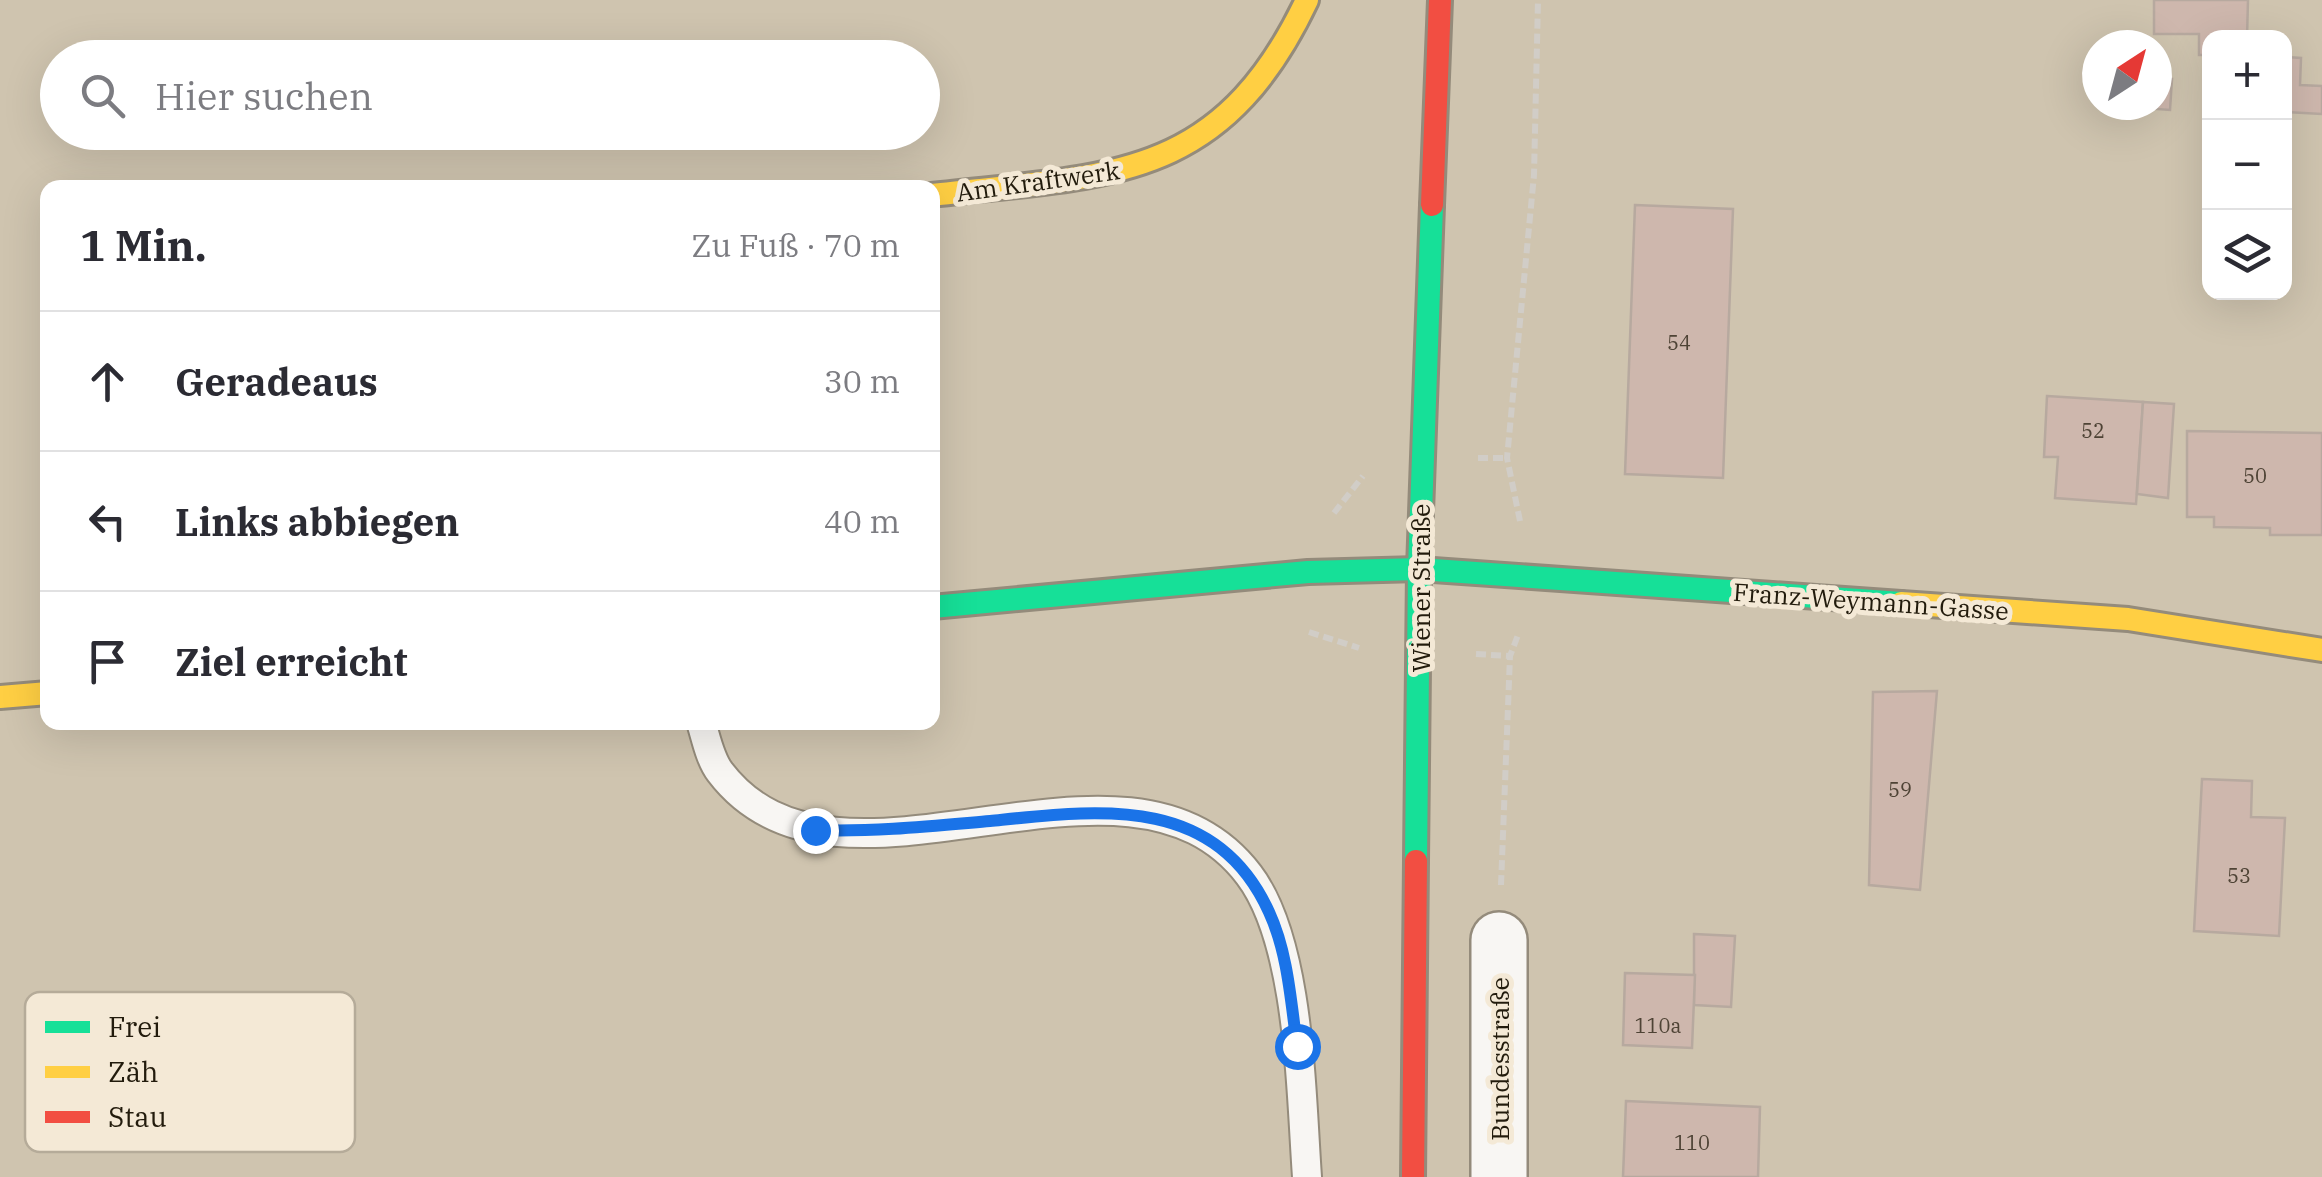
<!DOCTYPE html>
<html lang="de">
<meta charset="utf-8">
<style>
:root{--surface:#fff;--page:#f7f7f7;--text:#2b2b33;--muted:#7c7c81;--line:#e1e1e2}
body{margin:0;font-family:"IBM Plex Serif",serif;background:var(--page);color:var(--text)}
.controls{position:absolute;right:30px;top:30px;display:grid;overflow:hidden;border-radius:20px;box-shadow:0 10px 40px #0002}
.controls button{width:90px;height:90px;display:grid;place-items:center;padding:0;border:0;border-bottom:2px solid var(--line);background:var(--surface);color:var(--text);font:50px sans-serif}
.compass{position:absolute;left:2082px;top:30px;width:90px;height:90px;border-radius:50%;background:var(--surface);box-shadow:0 10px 40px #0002;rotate:36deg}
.stop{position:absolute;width:30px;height:30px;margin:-22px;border:8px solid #1a73e8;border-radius:50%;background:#fff}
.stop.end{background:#1a73e8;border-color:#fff;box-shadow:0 2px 10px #0008}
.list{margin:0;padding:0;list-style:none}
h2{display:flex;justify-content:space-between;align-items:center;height:130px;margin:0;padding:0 40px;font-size:42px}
h2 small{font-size:32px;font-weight:400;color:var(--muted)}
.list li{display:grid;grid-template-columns:65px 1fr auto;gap:30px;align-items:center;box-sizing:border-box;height:140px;padding:0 40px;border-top:2px solid var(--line)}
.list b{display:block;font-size:38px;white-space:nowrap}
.list em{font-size:32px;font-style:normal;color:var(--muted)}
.icon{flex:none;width:55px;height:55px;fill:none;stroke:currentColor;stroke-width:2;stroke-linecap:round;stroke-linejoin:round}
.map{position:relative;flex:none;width:2322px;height:1177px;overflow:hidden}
.search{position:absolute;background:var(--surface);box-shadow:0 10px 40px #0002;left:40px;top:40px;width:900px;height:110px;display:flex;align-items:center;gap:25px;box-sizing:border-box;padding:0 35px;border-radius:55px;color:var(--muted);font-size:38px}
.panel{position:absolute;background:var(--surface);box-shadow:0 10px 40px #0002;left:40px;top:180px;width:900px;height:550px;border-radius:20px}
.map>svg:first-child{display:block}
.building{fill:#ceb7ad;stroke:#b7a99f;stroke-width:2.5}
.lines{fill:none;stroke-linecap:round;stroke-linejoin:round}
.lane-casing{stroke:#948b7b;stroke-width:32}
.street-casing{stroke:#948b7b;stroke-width:60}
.fast-casing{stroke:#948b7b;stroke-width:28}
.slow-casing{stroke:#948b7b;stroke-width:28}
.jam-casing{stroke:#948b7b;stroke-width:28}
.path{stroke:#d1cdc7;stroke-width:6;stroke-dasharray:10 5;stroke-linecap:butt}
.lane{stroke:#f8f6f3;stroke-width:28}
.street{stroke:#f8f6f3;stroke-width:55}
.fast{stroke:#16e098;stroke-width:22}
.slow{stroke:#ffcf43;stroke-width:22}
.jam{stroke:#f24e42;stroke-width:22}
.route{stroke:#1a73e8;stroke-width:12}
.labels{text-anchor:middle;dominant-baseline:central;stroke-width:10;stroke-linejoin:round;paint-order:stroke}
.number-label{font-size:20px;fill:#4e4335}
.street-label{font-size:25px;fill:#221b0c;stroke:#f4e9d6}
.key{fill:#f4e9d6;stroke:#b5ab99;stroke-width:2.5}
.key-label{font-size:28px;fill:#221b0c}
</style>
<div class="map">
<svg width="2322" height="1177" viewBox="0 0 2322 1177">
<rect width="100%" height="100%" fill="#cfc4af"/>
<g class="building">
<polygon points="2154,0 2248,0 2247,38 2210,38 2210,55 2199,55 2199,34 2154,34"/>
<polygon points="2284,57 2301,58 2300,85 2322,86 2322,114 2284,112"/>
<polygon points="2157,78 2172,79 2170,110 2130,107 2157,105"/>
<polygon points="1635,205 1733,209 1723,478 1625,474"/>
<polygon points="2047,396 2143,402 2136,504 2055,498 2058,457 2044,457"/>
<polygon points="2143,402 2174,404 2168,498 2137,494"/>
<polygon points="2187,431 2322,433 2322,535 2270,535 2270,528 2214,527 2214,517 2187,517"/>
<polygon points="1937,691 1920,890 1869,885 1873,692"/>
<polygon points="2202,779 2252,781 2251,817 2285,818 2279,936 2194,931"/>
<polygon points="1694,934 1735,936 1731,1007 1694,1005"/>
<polygon points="1625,973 1695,975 1692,1048 1623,1045"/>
<polygon points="1626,1101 1760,1107 1758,1177 1623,1177"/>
</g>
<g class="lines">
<g class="lane-casing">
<path id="lane" d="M701,722C706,738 710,759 720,772C840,930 1125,712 1249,875C1300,942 1301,1094 1307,1177"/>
</g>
<g class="street-casing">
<polyline id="street" points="1499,1177 1499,940"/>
</g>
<g class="fast-casing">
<g id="fast">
<polyline points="932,607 1308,572 1419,569 1901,603"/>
<polyline points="1416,861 1419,569 1432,205"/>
</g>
</g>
<g class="slow-casing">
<g id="slow">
<path d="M932,195C1109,175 1220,183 1307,0"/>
<polyline points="1901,603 2128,619 2322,650"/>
<polyline points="0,697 48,693"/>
</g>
</g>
<g class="jam-casing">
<g id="jam">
<polyline points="1432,205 1440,0"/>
<polyline points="1413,1177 1416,861"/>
</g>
</g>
<g class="path">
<polyline points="1478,458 1507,458"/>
<polyline points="1334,513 1363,476"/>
<polyline points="1520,521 1507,458 1534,175 1538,0"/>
<polyline points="1309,632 1359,648"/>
<polyline points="1476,654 1510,656"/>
<polyline points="1501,885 1510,656 1518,635"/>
</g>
<use href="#lane" class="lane"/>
<use href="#street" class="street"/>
<use href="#fast" class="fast"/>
<use href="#slow" class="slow"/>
<use href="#jam" class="jam"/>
</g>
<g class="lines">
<path class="route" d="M815,830C874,832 932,826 990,821C1098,810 1215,793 1269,912C1288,953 1291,1003 1297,1046"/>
</g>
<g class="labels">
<g class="number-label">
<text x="1679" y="342">54</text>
<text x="2093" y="430">52</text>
<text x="2255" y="475">50</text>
<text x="1900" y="789">59</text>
<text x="2239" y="875">53</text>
<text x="1658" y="1025">110a</text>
<text x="1692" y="1142">110</text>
</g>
<g class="street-label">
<text transform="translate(1038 181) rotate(-8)">Am Kraftwerk</text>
<text transform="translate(1420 588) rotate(-90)">Wiener Straße</text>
<text transform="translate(1871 601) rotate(4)">Franz-Weymann-Gasse</text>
<text transform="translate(1499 1059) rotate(-90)">Bundesstraße</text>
</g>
</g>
<rect x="25" y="992" width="330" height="160" rx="15" class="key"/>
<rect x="45" y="1021" width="45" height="12" fill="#16e098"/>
<rect x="45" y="1066" width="45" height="12" fill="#ffcf43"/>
<rect x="45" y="1111" width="45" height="12" fill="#f24e42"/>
<g class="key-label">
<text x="108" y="1037">Frei</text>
<text x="108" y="1082">Zäh</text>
<text x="108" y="1127">Stau</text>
</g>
</svg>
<div class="controls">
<button>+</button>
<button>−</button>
<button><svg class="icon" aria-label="layers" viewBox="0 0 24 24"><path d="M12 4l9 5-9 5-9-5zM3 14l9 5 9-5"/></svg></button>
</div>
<svg class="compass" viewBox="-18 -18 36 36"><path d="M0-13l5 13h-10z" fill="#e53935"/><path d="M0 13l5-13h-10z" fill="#7c7c81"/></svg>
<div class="stop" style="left:1297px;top:1046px"></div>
<div class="stop end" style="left:815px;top:830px"></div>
<div class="search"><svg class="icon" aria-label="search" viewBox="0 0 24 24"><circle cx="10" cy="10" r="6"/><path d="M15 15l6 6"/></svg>Hier suchen</div>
<section class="panel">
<h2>1 Min.<small>Zu Fuß · 70 m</small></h2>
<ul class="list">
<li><svg class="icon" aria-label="ahead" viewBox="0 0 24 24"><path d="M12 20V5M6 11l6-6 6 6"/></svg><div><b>Geradeaus</b></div><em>30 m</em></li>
<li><svg class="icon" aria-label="left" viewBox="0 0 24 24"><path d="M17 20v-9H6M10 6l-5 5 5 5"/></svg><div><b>Links abbiegen</b></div><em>40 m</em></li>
<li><svg class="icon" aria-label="arrive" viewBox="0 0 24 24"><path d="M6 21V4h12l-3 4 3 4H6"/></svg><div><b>Ziel erreicht</b></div></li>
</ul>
</section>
</div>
